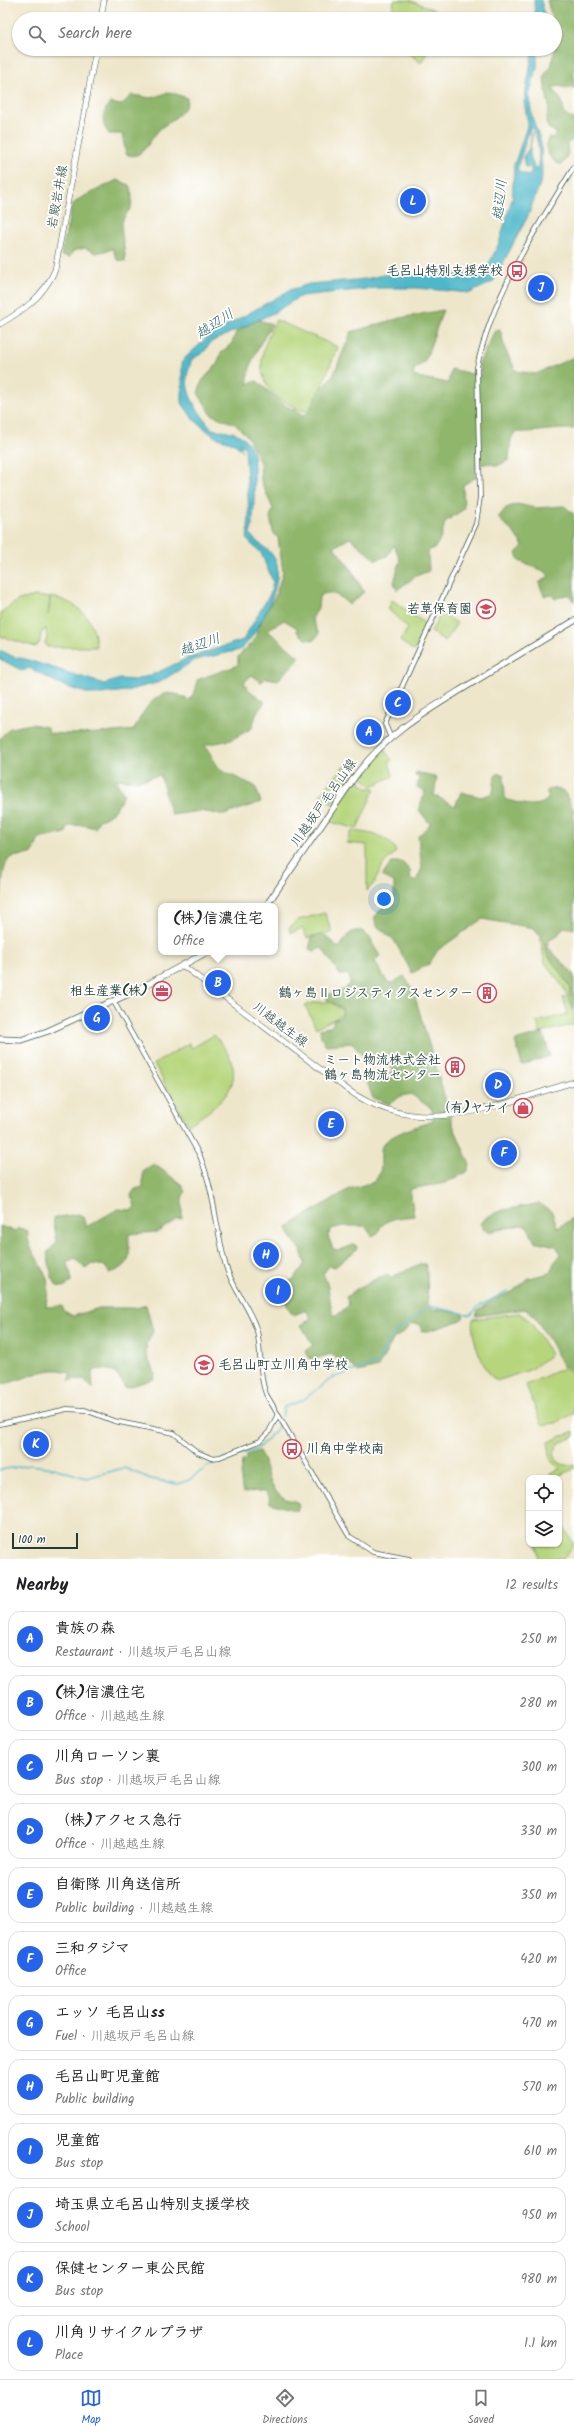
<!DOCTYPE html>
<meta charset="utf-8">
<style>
:root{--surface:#fff;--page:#f6f6f6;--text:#202124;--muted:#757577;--line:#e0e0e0;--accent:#2563eb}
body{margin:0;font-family:Kalam,"Klee One",sans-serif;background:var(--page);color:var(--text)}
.controls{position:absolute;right:12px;bottom:12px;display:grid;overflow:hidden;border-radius:8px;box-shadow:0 1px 3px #0004}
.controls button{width:36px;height:36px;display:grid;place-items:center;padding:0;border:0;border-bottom:1px solid var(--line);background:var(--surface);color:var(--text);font:20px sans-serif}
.scale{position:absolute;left:12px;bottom:10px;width:66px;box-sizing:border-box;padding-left:4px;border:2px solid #1f3d34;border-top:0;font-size:11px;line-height:14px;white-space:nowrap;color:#1f3d34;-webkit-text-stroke:3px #fff;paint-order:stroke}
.you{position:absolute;left:384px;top:899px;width:14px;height:14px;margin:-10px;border:3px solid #fff;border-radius:50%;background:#1a73e8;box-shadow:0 0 0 6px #1a73e833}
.badge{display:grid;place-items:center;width:26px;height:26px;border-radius:50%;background:var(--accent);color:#fff;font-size:13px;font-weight:700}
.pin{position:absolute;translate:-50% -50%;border:2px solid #fff;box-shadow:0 1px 4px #0006}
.popup{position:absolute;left:158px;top:903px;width:120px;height:52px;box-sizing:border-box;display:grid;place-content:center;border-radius:8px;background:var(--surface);filter:drop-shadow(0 1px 3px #0005);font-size:13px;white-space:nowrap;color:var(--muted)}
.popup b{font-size:15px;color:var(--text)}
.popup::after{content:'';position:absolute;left:50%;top:100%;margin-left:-8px;border:8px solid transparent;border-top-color:var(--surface)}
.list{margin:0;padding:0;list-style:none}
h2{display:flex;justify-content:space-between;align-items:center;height:52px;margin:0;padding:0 16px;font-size:17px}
h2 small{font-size:13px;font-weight:400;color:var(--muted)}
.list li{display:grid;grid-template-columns:26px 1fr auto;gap:12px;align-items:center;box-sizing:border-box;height:56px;margin:0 8px 8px;padding:0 8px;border:1px solid var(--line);border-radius:12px}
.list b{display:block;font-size:15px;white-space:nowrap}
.list p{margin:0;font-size:13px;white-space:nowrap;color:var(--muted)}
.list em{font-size:13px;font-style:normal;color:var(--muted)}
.icon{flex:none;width:22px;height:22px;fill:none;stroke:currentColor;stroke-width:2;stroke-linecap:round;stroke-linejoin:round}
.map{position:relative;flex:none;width:574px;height:1559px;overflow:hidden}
.search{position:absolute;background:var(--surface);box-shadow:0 1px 3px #0004;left:12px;right:12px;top:12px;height:44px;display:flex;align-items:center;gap:10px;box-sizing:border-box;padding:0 14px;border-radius:22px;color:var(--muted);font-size:15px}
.sheet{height:820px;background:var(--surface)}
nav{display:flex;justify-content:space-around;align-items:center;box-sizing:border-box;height:56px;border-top:1px solid var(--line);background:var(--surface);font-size:11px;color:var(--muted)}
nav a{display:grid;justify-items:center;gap:2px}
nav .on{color:var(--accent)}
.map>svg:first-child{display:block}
.green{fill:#b6d57c;stroke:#6a8958}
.forest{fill:#90b66c;stroke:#587a50}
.water{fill:#4db8c9;stroke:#367a7e;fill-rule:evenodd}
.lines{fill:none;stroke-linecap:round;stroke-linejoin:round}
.stream{stroke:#4db8c9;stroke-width:1.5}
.tertiary-casing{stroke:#3e564a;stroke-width:5.5}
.secondary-casing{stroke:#3e564a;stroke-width:6}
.primary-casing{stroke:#3e564a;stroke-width:7}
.tertiary{stroke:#fff;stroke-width:4}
.secondary{stroke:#fff;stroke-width:5}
.primary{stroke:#fff;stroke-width:5.5}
.labels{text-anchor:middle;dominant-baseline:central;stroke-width:3.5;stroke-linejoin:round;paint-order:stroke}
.street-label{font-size:13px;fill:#1f3d34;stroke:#fff}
.poi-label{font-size:13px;font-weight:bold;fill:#1f3d34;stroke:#fff;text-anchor:end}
.water-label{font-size:14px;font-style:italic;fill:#2d6261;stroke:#fff}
</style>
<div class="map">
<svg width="574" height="1559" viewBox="0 0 574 1559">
<rect width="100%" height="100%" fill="#fff"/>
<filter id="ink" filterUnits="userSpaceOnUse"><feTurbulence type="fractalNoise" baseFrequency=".025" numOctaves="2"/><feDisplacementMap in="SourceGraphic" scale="8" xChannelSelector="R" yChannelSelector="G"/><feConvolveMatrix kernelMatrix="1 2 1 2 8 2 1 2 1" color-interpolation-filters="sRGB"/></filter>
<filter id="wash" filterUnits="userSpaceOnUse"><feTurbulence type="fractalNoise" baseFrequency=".012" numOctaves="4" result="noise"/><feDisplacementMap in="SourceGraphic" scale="16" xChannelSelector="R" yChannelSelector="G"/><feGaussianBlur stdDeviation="0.9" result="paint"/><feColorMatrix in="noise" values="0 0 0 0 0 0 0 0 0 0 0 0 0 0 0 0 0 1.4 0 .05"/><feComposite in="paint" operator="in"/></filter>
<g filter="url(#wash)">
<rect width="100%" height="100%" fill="#eee6ca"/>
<g class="green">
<polygon points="394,0 409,0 445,14 446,19 391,19"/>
<polygon points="403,49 429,49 421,63"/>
<path d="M276,320L338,347L310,413C257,396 251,366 276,320Z"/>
<path d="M35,596L50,598L48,615L51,597C77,601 96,619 96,647H47L45,643L47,638L46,628L41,634L39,644L35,647L0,636L1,612L19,600Z"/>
<polygon points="392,600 427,625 414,651 400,641 408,628 388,609"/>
<polygon points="441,613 457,623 445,641 431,632"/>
<polygon points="383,748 392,760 389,762 393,776 372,786 360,775"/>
<polygon points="344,766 353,773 332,804 320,795"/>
<polygon points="357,779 367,788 375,788 357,829 327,821"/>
<path d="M352,831C367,833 390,834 396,852L384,863L374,883L367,891V845L346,843Z"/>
<polygon points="325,913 332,932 315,938 314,935 307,938 302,928 291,933 289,928 298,920"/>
<polygon points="542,938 547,954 570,987 569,1000 574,1010 574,1024 540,1033 537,1022 568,1014 563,998 567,996 564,988 545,963 540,939"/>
<polygon points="317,1002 331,1002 342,1010 342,1015 316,1028 305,1005"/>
<path d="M214,1035C253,1077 228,1101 188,1125L154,1064L189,1043L192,1048Z"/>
<path d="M519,1313L530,1321L551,1354L532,1369L497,1381C484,1374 469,1333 473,1319Z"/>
<polygon points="563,1368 574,1374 574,1413 556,1423 542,1425 526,1385"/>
<path d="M574,1431V1437L559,1443L554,1452C555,1463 563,1467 574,1464V1469L552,1478L550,1473L560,1469L551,1460L548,1442Z"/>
<polygon points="559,1519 574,1544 563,1559 539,1559 536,1544 559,1544"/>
</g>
<g class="forest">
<path d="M547,0H574V89L557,86L553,89L562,101C565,115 558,112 574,119V140L567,143L568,154L562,165C550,162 542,148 549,137L553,138L557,133L548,128L546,122L549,107L544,79L546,72L551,67L555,49V19H552Z"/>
<path d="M170,92L187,98C189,112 167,122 159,130C150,139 142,162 126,154L122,134H109C101,123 101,114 110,103L121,105L132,95L151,98Z"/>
<path d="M117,180L130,185C132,190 133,204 130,209C127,214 123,217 122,223C120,236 126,248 125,261L117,260L113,249L96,253L85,248L73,251L70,257L61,256L72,205L77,200Z"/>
<path d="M443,310L425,361L415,369L413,376L448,383L451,369L481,376L479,363L495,330L500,329L505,349L516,371L536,374L574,357V429C554,428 535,433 515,432L511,439L509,460L497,466L489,463L476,466L475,478L463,485L464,509L445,522L441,538L434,549H430L428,552L429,571L416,576L397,590L394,583L400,560L394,545L387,556L376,560L350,538L334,547L351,569L364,592L349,605C340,596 329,588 319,597L318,608L312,619L319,634L314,640L306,639L297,632V628L284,620L267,630L299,657C295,667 284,670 279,680L266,678L261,682L252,675L244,682L249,690L265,702L257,712L252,728L231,740L205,745L220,770L255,786L261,802L224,815L200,811L172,815C167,808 164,786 160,775L136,781L117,779V783L124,794C119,805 111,818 99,820L95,828L83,825L68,826L66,833L39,839L33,853C27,856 14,855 9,859C1,868 3,891 0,904V738L10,728L32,724L47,727L49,733C78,735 105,733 134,730C145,706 162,680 189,701L196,689L197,680L238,665V657L254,640L264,614L275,597L283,572L278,538L273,532L270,517L273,509L261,481L260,463L248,437L235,424L212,415L198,393L202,381L217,364L221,353L232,343L236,332L258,320L272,324C263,339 246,366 248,384L257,381L286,406L299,412L303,416L307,415L319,391L334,374L351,332L400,318Z"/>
<polygon points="517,504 535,508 564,506 574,514 574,602 568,594 555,599 551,595 544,596 539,583 549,576 546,572 519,561 516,553 523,546 514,533 498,518 506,508"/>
<path d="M416,772L437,778L434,795L455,806L461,792L481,797L493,793L495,776L499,773L504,775L505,799C518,803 540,811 549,797L546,792L551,788L564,791L574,811V929L564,927L556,937L549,940L547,946L574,975V1010L569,1000L570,987L547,954L542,938L534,928L482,919L438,950L429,964L412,973L394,940L377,926L374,918L389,899L394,897V882L382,876L392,862H402L411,872L410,879L416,881L422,868L418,836L430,824L419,810L425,791L417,787L419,777L415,776Z"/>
<path d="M354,931H362L372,940V943L380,956L375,961L387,982L392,983L404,976L413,990L453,1125L470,1165L467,1172L445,1183L410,1189L414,1216C400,1218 383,1217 378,1233L372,1236L365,1226H343L331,1229L328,1236L333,1249L340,1250L353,1245L357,1246L356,1250L335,1267L329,1266L323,1274C330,1286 329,1301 333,1315H337L349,1305L346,1297L358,1288L386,1274L392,1277L420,1264H425L427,1269L428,1306L432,1309L462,1313L464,1317L460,1321L428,1331H422L419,1324H411L403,1333L394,1338L378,1367L358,1372L351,1365L345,1366L331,1354L311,1360L305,1351L313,1345L301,1325L311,1319L306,1310L294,1315L291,1313L281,1292L285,1284L295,1278L305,1263L301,1250L289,1234L287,1227L349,1189L374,1182C384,1170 380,1163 381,1150C381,1136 421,1125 433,1121L432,1109L411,1094L401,1096L389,1104L373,1098L367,1082L394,1072L392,1067L380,1061L370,1065L352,1043L325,1045L321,1037L320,1029L332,1026L334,1019L341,1018L343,1009L327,1000V995L345,989L350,983L349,974L340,975L322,948L314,951L309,949L312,937L323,934L339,948L349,934Z"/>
<polygon points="543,1033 550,1056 522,1065 515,1041"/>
<path d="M154,1164L181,1184L185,1192L182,1198V1218L177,1219L158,1232L129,1234C128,1255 135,1266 109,1273L105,1266L93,1264L85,1269L75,1258L66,1262L71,1274V1282L64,1287L57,1286L52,1277L47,1253L57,1242L53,1218L79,1214L83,1217L86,1227L118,1209L132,1210L135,1206L131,1195L135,1189L143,1187V1170Z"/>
<path d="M539,1203L552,1212L558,1228L574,1217V1372L563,1366L551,1343L534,1316L525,1309L476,1316L478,1310L493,1300L512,1292L529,1278L550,1273L554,1263L561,1254L556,1246L534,1241L528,1227L521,1225L488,1232L483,1229L480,1223C495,1207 519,1209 539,1203Z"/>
<path d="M0,1226L14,1231L20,1228L28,1231C25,1250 47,1266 48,1285C49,1292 46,1300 46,1307L62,1306L64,1311L73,1316L99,1308H136L146,1305L153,1331L147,1344L146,1354L155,1374L154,1379L125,1388C120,1374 107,1364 92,1372L93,1389L84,1379L69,1380L71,1374C50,1361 22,1383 0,1384Z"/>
<path d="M259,1451C270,1470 263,1482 284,1498C287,1500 292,1500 296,1501L299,1506L297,1511L270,1503L269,1496L265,1491L243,1492C240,1481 241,1472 242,1461L246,1460V1455Z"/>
</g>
<g class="water">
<polygon points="534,0 541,0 545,19 535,19"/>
<path d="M533,49H537V67L529,96L532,117L541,142L542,178L528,216L493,282L470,293L416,288H377L301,296L273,313L211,342L204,352L191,360C191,365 188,370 187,376C186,398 200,413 212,429C225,432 238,429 248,443C250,445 252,450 253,454C255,464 255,526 250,534C256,543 268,548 274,557C288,579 257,636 240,650L195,660L160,682L126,691L101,694H89L64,686L29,668L23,671L0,659V650L14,657L25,659L104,684L120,679L135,680L154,674L188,658L243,640L270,594L273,582L261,553L247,540L249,514L245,447L240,444L242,451L234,443L215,437L193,419L182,403V364L185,358L210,335L290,290L309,284L366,279L383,275H459L487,268L499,243L512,199L514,165L528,123L524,102ZM531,126C539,138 541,158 536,172C535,168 530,158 530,152C529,145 533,138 532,132L530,147L523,157L525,167H531V176L518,172V165Z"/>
</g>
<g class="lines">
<g class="stream">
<polyline points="282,1417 284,1407 303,1400 332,1378 377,1363 391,1336 429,1306 471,1315 479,1306 508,1291"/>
<polyline points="0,1470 30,1465 54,1468 86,1478 124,1468 151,1479 178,1484 189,1480 211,1464 257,1449 276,1430 281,1421"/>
</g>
</g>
</g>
<g filter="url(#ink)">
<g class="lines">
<g class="tertiary-casing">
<g id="tertiary">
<path d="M390,736L385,724L476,524L480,497L477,367C492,296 536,228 574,167"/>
<path d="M114,1002L200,1156C214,1191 216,1227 225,1263C231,1287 250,1307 257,1331C262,1352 258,1374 266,1394L349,1536L373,1552L409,1559"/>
<polyline points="0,1424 67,1409 85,1410 114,1421 174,1433 197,1452 211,1458 220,1457 260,1441 269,1432 278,1414"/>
</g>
</g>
<g class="secondary-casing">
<g id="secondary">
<polyline points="101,19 104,0"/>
<path d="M0,324C24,310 43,297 55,270L96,49"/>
<path d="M182,965L348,1090C422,1142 497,1104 574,1082"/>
</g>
</g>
<g class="primary-casing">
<g id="primary">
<path d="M266,906L356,775C388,732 427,711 472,683C506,662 540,642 574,621"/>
<polyline points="0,1039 21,1040 48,1031 137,990 207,952"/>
</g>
</g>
<use href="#tertiary" class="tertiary"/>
<use href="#secondary" class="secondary"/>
<use href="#primary" class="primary"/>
</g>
</g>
<defs>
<g id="bus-ring" transform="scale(1)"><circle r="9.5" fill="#fff" stroke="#d1495b" stroke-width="1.5"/><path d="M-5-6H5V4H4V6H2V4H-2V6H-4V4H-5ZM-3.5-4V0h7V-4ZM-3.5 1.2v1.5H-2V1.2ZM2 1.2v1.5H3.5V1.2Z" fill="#d1495b"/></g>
<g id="school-ring" transform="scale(1)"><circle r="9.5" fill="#fff" stroke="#d1495b" stroke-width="1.5"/><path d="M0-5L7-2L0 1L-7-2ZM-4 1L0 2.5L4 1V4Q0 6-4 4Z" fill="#d1495b"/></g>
<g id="office-ring" transform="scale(1)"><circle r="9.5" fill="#fff" stroke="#d1495b" stroke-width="1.5"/><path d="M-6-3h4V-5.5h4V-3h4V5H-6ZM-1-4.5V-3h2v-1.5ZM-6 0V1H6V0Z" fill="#d1495b"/></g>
<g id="building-ring" transform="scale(1)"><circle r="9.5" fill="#fff" stroke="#d1495b" stroke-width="1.5"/><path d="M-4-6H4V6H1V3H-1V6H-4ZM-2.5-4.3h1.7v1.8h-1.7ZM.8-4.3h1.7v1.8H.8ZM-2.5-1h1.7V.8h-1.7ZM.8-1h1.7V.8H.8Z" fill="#d1495b"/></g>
<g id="shop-ring" transform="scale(1)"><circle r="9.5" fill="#fff" stroke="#d1495b" stroke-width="1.5"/><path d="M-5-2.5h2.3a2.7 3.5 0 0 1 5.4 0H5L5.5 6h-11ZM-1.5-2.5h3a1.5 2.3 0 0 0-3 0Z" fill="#d1495b"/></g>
</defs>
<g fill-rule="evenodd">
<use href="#bus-ring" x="517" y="271"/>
<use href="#school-ring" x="486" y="609"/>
<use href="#office-ring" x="162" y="991"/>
<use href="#building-ring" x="487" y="993"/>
<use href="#building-ring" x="455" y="1067"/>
<use href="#shop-ring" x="523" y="1108"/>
<use href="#school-ring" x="204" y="1365"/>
<use href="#bus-ring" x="292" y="1449"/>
</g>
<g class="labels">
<g class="street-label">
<text transform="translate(58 197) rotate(-80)">岩殿岩井線</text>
<text transform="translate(324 803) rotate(-55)">川越坂戸毛呂山線</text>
<text transform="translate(280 1025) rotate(37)">川越越生線</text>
</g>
<g class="poi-label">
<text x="503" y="271">毛呂山特別支援学校</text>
<text x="472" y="609">若草保育園</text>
<text x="148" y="991">相生産業(株)</text>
<text x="473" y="993">鶴ヶ島Ⅱロジスティクスセンター</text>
<text x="441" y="1060">ミート物流株式会社<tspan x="441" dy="15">鶴ヶ島物流センター</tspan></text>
<text x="509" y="1108">（有)ヤナイ</text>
<text x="218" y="1365" text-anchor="start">毛呂山町立川角中学校</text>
<text x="306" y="1449" text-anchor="start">川角中学校南</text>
</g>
<g class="water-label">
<text transform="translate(500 200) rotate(-84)">越辺川</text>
<text transform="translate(215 324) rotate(-33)">越辺川</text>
<text transform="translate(200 645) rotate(-19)">越辺川</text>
</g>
</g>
</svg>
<div class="controls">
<button><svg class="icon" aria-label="locate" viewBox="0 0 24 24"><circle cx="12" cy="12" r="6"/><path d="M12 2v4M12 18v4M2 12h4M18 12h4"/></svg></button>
<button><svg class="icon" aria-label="layers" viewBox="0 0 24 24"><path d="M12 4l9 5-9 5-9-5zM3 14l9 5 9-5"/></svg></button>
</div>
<div class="scale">100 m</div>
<div class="you"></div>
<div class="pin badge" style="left:369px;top:732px">A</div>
<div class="pin badge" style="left:218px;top:983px">B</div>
<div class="popup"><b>(株)信濃住宅</b>Office</div>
<div class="pin badge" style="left:398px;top:703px">C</div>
<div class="pin badge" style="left:498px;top:1085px">D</div>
<div class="pin badge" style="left:331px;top:1124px">E</div>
<div class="pin badge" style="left:504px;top:1153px">F</div>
<div class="pin badge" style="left:97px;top:1018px">G</div>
<div class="pin badge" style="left:266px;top:1255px">H</div>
<div class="pin badge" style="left:278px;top:1291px">I</div>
<div class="pin badge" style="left:541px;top:288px">J</div>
<div class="pin badge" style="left:36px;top:1444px">K</div>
<div class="pin badge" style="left:413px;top:201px">L</div>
<div class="search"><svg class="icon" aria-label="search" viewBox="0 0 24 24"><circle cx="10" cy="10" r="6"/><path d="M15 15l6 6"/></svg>Search here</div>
</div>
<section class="sheet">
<h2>Nearby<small>12 results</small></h2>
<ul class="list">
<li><span class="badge">A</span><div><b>貴族の森</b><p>Restaurant · 川越坂戸毛呂山線</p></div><em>250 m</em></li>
<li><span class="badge">B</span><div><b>(株)信濃住宅</b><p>Office · 川越越生線</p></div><em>280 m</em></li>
<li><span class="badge">C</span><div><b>川角ローソン裏</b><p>Bus stop · 川越坂戸毛呂山線</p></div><em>300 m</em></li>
<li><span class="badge">D</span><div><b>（株)アクセス急行</b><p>Office · 川越越生線</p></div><em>330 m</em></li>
<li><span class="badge">E</span><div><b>自衛隊 川角送信所</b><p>Public building · 川越越生線</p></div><em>350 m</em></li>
<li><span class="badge">F</span><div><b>三和タジマ</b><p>Office</p></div><em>420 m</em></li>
<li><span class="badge">G</span><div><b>エッソ 毛呂山ss</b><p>Fuel · 川越坂戸毛呂山線</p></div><em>470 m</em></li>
<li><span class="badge">H</span><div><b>毛呂山町児童館</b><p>Public building</p></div><em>570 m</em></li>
<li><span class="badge">I</span><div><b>児童館</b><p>Bus stop</p></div><em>610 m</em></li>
<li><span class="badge">J</span><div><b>埼玉県立毛呂山特別支援学校</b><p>School</p></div><em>950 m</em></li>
<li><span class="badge">K</span><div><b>保健センター東公民館</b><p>Bus stop</p></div><em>980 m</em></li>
<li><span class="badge">L</span><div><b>川角リサイクルプラザ</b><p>Place</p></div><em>1.1 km</em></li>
</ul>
</section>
<nav>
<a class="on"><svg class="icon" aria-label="map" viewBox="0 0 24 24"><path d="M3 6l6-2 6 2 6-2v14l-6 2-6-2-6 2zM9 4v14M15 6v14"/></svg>Map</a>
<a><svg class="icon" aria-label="directions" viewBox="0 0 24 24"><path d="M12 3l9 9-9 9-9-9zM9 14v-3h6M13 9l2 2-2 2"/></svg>Directions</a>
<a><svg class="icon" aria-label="saved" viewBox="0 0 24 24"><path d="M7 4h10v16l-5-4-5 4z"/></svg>Saved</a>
</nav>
